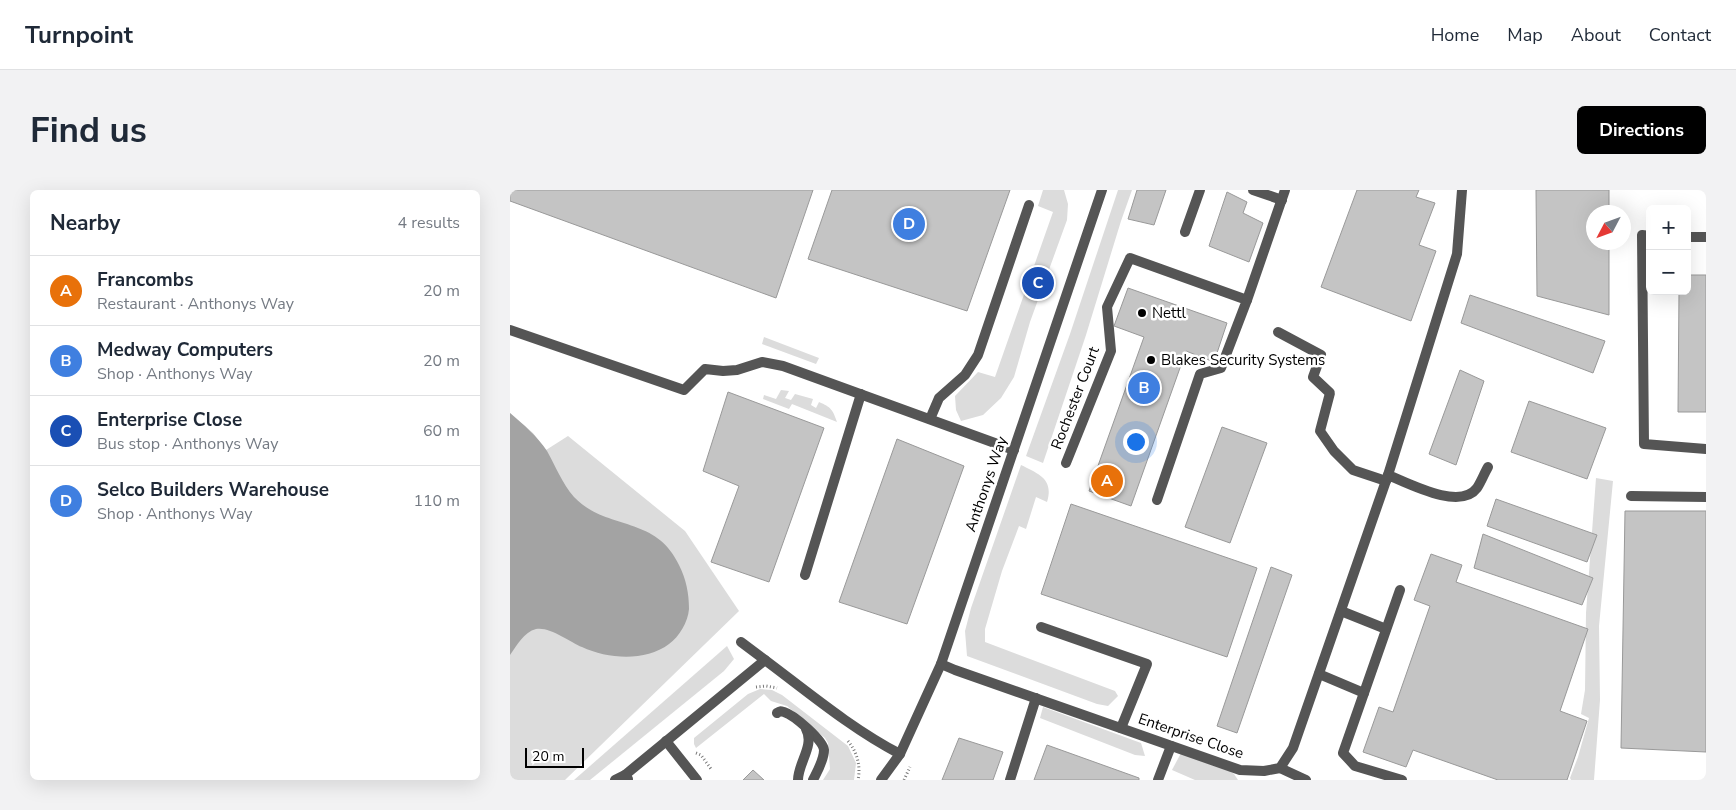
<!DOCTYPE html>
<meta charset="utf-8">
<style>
:root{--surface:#fff;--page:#f2f2f3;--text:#1f2937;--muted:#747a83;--line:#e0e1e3;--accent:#000}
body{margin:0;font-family:"Nunito Sans",sans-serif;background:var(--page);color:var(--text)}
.controls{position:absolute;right:15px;top:15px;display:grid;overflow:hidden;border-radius:8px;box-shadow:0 5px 20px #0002}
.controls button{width:45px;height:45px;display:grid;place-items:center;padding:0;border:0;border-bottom:1px solid var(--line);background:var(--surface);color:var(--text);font:25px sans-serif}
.compass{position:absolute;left:1076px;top:15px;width:45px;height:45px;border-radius:50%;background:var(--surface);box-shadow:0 5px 20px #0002;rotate:229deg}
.scale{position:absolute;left:15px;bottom:12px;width:59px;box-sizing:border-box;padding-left:5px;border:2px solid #000;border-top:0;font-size:14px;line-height:18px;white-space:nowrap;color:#000;-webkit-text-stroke:4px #fff;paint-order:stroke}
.you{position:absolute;left:625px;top:251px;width:18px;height:18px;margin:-12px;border:4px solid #fff;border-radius:50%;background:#1a73e8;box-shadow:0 0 0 8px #1a73e833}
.badge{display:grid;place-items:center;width:32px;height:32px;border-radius:50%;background:var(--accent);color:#fff;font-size:16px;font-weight:700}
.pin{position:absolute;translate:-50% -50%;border:2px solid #fff;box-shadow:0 1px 5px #0006}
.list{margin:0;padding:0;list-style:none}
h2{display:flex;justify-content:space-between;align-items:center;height:65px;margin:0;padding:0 20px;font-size:21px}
h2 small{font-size:16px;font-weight:400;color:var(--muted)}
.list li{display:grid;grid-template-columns:32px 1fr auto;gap:15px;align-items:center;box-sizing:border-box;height:70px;padding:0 20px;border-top:1px solid var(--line)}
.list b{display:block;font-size:19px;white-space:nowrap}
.list p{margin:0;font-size:16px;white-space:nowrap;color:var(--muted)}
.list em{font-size:16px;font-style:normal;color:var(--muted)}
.map{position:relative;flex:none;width:1196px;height:590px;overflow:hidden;border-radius:8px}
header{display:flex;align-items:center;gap:30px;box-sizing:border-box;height:70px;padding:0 25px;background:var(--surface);border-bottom:1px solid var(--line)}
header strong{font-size:24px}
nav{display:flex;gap:28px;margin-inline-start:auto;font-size:18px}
.intro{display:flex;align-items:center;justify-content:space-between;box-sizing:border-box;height:120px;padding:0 30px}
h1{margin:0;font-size:35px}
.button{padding:12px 22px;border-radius:8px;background:var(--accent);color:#fff;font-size:18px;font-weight:700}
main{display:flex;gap:30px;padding:0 30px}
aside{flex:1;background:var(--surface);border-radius:8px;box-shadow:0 5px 20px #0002}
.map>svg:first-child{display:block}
.green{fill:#dcdcdc}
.water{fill:#a3a3a3}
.building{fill:#c4c4c4;stroke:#999}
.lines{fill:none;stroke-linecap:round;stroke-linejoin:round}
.path{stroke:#777;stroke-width:3;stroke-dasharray:1 2.5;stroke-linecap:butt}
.lane{stroke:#555;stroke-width:10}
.street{stroke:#555;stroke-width:10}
.poi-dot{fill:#000;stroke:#fff;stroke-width:2}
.labels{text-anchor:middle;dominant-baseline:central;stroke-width:5;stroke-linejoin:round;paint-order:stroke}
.poi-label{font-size:15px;fill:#000;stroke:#fff;text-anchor:start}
.street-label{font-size:15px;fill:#000;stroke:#fff}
</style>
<header>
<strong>Turnpoint</strong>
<nav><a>Home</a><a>Map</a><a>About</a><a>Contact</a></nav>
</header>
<div class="intro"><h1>Find us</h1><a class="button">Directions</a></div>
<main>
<aside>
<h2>Nearby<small>4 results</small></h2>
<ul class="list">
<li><span class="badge" style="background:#e8710a">A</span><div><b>Francombs</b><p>Restaurant · Anthonys Way</p></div><em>20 m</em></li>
<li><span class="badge" style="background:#3f7fe0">B</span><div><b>Medway Computers</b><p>Shop · Anthonys Way</p></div><em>20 m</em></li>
<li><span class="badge" style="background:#1a4fb4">C</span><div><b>Enterprise Close</b><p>Bus stop · Anthonys Way</p></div><em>60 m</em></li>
<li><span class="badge" style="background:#3f7fe0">D</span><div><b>Selco Builders Warehouse</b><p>Shop · Anthonys Way</p></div><em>110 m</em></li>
</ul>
</aside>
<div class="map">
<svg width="1196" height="590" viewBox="0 0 1196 590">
<rect width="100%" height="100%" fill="#fff"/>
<g class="green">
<polygon points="533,0 554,0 558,14 557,30 520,132 504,187 491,208 473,225 451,231 446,220 445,206 468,182 485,187 543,22 528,16"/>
<polygon points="608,0 622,0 611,31 576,145 533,273 516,266 560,144"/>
<polygon points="254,147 309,168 306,174 252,154"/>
<path d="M271,200L279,201L275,208L281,210L285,204L303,209L301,215L306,218L309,212C321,217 323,220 327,232L282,214L279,219L253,209L254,205L266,209Z"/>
<polygon points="0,223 23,243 36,260 58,246 175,341 229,421 55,590 0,590"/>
<path d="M511,275C529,284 544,289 537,312L526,307L516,339L509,336L492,381L475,439V452L605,501L608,506L598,516L587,514L457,466L455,441L461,418Z"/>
<polygon points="1086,288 1103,291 1089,436 1090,510 1084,590 1061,590 1060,588 1068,567 1079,528 1071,524 1075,500 1076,423"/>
<polygon points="217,456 224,469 214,481 80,590 64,590"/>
<polygon points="250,499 262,500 272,505 338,556 346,573 344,590 313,590 320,579 318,553 315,548 277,516 261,511 254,504 186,558 184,554 184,548 238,504"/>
<polygon points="533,517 631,553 635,566 625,565 530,528"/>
<polygon points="671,563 718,580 724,584 728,590 685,590 662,580"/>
</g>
<path class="water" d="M0,223C14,235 27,246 37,261C46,277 52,293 64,307C96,341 146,325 169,375C176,389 179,403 179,419C178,432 169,447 159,454C135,472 98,469 72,457C60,452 39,436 26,439C14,442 7,455 0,465Z"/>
<g class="building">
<polygon points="0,0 303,0 266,108 0,11"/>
<polygon points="322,0 500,0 457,121 298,69"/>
<polygon points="627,0 656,0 644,35 618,29"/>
<polygon points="847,0 909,0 906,7 925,13 909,55 926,61 901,131 811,97"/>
<polygon points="1026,0 1099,0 1099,22 1084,22 1084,52 1099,52 1099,125 1027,106"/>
<polygon points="717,2 737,12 733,23 753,33 739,72 699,56"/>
<polygon points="1177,85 1196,85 1196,222 1168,222 1169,101 1177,101"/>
<polygon points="618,98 717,133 704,172 676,161 621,316 579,301 634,147 604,136"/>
<polygon points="960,105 1095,151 1083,183 951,133"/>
<polygon points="950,180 974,191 946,275 919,264"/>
<polygon points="218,202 314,238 259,392 201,372 229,296 193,281"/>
<polygon points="1019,211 1096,238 1077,289 1001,262"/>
<polygon points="712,237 757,253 720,353 675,337"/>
<polygon points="387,249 454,276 397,434 329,412"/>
<polygon points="986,309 1087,345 1077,372 977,336"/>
<polygon points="561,314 747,378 717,467 531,404"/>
<polygon points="1115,321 1196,321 1196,562 1111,558"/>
<polygon points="973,344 1083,388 1072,415 964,378"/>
<polygon points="921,364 952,375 946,392 1078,439 1050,521 1077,531 1057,590 988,590 903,560 896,577 853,562 869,517 883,522 920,416 904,410"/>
<polygon points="761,377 782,385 727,543 707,536"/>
<polygon points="449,548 493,562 483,590 432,590"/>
<polygon points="537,555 629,588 629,590 524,590"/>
<polygon points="243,580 254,590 233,590"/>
</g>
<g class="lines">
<g class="path">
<polyline points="246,497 256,496 267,498"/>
<path d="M338,551C347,562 351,576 348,590"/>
<polyline points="186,563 191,565 201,579"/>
<polyline points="394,590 400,577"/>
</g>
<g class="lane">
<polyline points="743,0 772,10"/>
<path d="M952,0L947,64L878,285C898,293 950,321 967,298C971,292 974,284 978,277"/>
<polyline points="675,42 690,0"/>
<polyline points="1140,46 1132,45 1134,254 1196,259"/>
<polyline points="1177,47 1196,47"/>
<polyline points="0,140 174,200 195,179 213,181 227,180 252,172 273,176 504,260"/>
<polyline points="768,142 811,165 803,187 820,203 810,241 824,261 843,280 876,291"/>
<polyline points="420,229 429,208 455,185 468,165 519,15"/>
<polyline points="556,273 601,161 597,117 620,68 737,110 711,178 690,184 647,310"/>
<polyline points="1121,306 1196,307"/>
<polyline points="295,385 351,204"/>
<polyline points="890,400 833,563 845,576 892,590"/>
<polyline points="831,421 876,439"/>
<polyline points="531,437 637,474 611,538"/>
<polyline points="809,484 854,503"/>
<path d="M267,523C270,521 270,521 274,522C284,525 313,550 314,560C314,570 307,582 303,590"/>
<polyline points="156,551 187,590"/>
<polyline points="770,578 796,590"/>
<polyline points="115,585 255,470 231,452"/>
<polyline points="105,590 115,585 118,589"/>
<path d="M288,590C288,573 305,555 296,539"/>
<polyline points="500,590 526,508"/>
<polyline points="648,590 661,556"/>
</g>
<g class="street">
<polyline points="737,110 775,0"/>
<path d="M255,470C299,503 342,539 390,564"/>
<polyline points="431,474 445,480 730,580 754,581 770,578 783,558 878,285"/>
<polyline points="371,590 390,564 431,474 592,0"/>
</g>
</g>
<g class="poi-dot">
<circle cx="632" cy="123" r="5"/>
<circle cx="641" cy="170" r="5"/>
</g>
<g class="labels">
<g class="poi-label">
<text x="642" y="123">Nettl</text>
<text x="651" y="170">Blakes Security Systems</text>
</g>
<g class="street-label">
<text transform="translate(565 208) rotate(-69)">Rochester Court</text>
<text transform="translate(476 294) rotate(-71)">Anthonys Way</text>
<text transform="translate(681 546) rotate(19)">Enterprise Close</text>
</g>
</g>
</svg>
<div class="controls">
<button>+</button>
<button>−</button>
</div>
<svg class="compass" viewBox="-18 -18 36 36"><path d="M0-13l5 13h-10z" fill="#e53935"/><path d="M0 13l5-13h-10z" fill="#747a83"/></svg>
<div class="scale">20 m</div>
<div class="you"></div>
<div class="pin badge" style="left:597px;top:291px;background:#e8710a">A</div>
<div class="pin badge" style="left:634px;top:198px;background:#3f7fe0">B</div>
<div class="pin badge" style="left:528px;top:93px;background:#1a4fb4">C</div>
<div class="pin badge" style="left:399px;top:34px;background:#3f7fe0">D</div>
</div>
</main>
